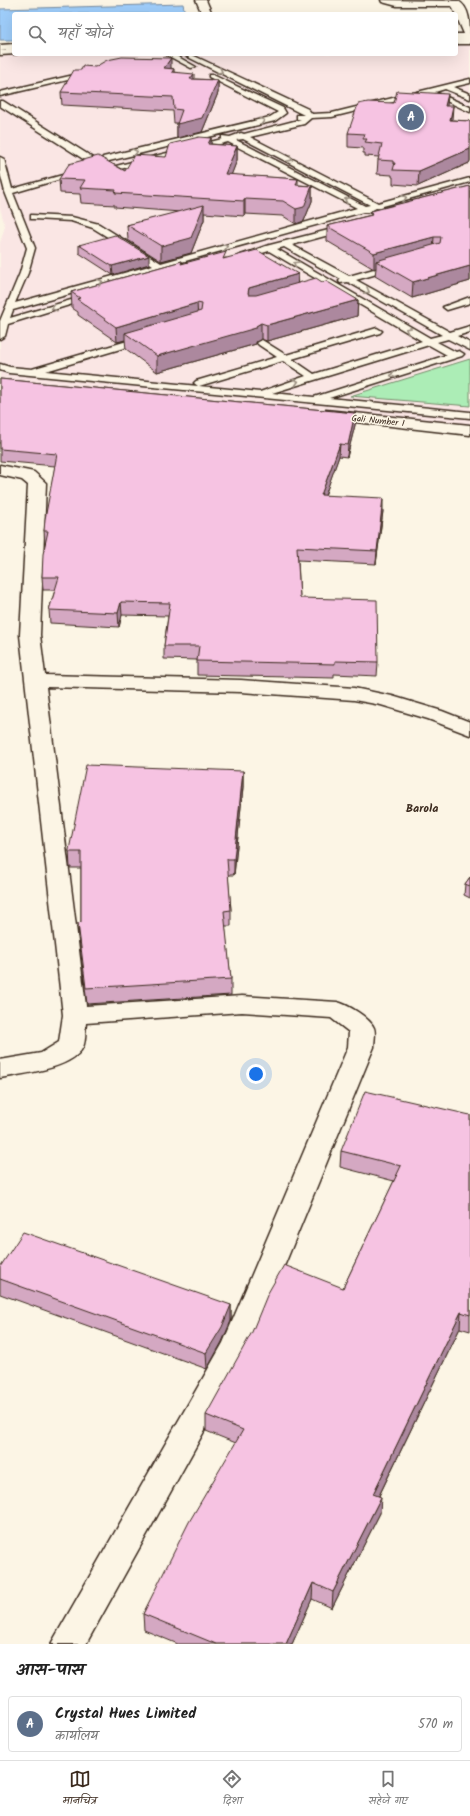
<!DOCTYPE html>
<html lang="hi">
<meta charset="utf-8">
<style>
:root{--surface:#fff;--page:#f6f6f6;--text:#222;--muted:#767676;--line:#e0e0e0;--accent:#3b2a1e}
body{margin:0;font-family:Kalam,"Playpen Sans Deva",sans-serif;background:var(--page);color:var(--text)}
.you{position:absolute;left:256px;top:1074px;width:14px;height:14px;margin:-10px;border:3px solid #fff;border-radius:50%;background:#1a73e8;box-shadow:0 0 0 6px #1a73e833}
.badge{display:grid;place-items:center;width:26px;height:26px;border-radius:50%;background:var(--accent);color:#fff;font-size:13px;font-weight:700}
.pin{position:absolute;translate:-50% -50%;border:2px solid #fff;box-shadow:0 1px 4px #0006}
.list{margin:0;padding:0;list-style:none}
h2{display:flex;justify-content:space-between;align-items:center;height:52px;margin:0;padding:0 16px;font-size:17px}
h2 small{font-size:13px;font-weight:400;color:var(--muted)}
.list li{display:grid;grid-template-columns:26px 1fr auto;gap:12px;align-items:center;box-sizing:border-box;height:56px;margin:0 8px 8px;padding:0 8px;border:1px solid var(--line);border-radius:4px}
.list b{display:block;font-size:15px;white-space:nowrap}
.list p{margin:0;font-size:13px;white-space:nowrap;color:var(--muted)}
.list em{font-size:13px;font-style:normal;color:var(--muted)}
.icon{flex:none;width:22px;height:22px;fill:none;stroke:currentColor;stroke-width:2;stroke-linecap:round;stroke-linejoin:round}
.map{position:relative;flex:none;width:470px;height:1644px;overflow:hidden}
.search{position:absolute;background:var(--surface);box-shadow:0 4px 16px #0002;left:12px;right:12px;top:12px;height:44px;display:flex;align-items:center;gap:10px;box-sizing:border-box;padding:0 14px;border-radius:4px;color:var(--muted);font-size:15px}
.sheet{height:116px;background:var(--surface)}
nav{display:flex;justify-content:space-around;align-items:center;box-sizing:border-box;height:56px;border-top:1px solid var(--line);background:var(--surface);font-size:11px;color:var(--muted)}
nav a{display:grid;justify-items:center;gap:2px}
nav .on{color:var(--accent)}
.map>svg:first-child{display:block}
.built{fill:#fae6e4}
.green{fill:#acedb6;stroke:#748c6a}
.water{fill:#9ecdfa;stroke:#768ca2}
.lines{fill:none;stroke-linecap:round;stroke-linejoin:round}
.service-casing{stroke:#3b2a1e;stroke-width:3}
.minor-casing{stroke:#3b2a1e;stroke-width:3}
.tertiary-casing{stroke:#3b2a1e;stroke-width:3}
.service{fill:#fcf5e5;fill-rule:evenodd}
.minor{fill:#fcf5e5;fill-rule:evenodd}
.tertiary{fill:#fcf5e5;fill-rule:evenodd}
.wall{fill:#d4a8c2;stroke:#3b2a1e}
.shaded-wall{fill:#ac889e;stroke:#3b2a1e}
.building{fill:#f6c3e2;stroke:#3b2a1e}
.oneway{stroke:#9c9082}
.labels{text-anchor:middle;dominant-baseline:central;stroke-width:3;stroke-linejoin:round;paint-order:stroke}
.far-street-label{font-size:9px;fill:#3b2a1e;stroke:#fcf5e5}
.quarter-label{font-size:12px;font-weight:bold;fill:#3b2a1e;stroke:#fcf5e5}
</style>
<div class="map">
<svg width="470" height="1644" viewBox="0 0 470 1644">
<rect width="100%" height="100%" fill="#fcf5e5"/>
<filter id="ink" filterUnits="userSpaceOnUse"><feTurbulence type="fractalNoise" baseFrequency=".025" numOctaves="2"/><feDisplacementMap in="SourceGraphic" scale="8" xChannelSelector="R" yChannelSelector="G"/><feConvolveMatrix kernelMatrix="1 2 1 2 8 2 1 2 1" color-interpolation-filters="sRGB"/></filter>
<g filter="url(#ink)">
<polygon class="built" points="470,39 470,429 0,384 0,243 5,226 0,208 0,53 456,54 456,40"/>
<polygon class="green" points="470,359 470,406 350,396"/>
<polygon class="water" points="183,4 185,14 14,14 14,40 0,40 0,9"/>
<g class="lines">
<g class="service-casing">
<g id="service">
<rect x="456" y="40" width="14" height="4"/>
<polygon points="0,51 14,51 14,54 17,54 0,55"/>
<polygon points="165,54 173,54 196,67 191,68"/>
<path d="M182,54H190L308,109L312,114L332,113L470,79V83L453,87L470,94V99L445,89L435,92L470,107V112L429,93L332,117L311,118L304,124L250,137L378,203L470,178V182L383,206V209L376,208L369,212H363L167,266L169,269L168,271L159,269L13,310L10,318L88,295L92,298L8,324L5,336L0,339V321L20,273L27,248L5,192L0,173V157L4,159L12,189L77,171L81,173L13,193L35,248L28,273L15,303L153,265L93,228L71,221L34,219H31V215L72,217L99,224L161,263L357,208L228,142L116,170L99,169L0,106V101H3L100,162L103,157L270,117L278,112L209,77V75H213L283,108L286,113L275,121L109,161L106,165L116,166L222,139V136L230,137L241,133L244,134L298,120L301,119H297V115H304ZM243,139L370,205L365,206L236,140Z"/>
<polygon points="87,72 90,74 89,75 0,96 0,92"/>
<path d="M344,226L348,228L347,230L292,245L349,276L388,265H394V269L356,280L450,332L470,326V332L457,336L470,343V350L448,339L437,342L456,352L459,351L464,354L462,356L329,398L470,412V418L9,373L0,370V364L10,367L32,369L141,337L144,338V342L46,371L198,386L194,383L196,381L277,357L259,345L257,343L262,340L286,355L377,328L382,331L380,333L292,359L314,374L422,341L269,251L242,259L238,256L266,246ZM284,247L341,279L339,281L340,283L348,282L442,335L430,338L277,249ZM429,345L447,355L314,397L272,393ZM283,361L306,376L260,392L199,386Z"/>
<polygon points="470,297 470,303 447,310 443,307"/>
</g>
</g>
<g class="minor-casing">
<g id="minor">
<polygon points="196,0 206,0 212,14 202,14"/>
<path d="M381,0L458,1C470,7 470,25 470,37L464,34L452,6H397L382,2Z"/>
<polygon points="326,410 470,425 470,435 320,418 318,415 320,412"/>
<path d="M0,465L34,472L46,483L40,635L45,675L241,680L354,688L392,696L442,711L470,722V735L428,719L381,705L354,700L241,692L46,687L86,1006L242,996L337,1002C347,1004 370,1018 374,1028C376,1033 374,1041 374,1047L251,1347L86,1644H51L223,1343L348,1047L349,1032L331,1018L242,1012L86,1023C85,1030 86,1041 83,1047C73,1069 21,1074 0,1078V1060L41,1053L59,1042L63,1015L20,635L28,485L22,480L0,475Z"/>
</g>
</g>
<g class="tertiary-casing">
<g id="tertiary">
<rect x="456" y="34" width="14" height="6"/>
<polygon points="14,44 14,50 0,51 0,45"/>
</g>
</g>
<use href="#service" class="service"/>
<use href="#minor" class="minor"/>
<use href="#tertiary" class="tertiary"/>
</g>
<g class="wall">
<polygon points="171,68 174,69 174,72 194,79 218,80 218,93 202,132 177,138 177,123 174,123 173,111 62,105 61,92 81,70"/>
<polygon points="447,106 452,120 470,121 470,161 469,163 418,186 393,184 393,177 392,177 392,175 377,174 378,160 379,157 365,156 365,153 363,153 363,148 348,147 348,133"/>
<polygon points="211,138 211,144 237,146 237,160 231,175 298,179 298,185 312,186 312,201 304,221 296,224 283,216 245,214 244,216 204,213 204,220 191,253 161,261 128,240 127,225 180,212 115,207 115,205 81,203 80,194 60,193 59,179 125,171 166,157"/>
<polygon points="470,186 470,281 412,298 375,276 376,268 374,269 327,241 327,226 371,215 371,211"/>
<polygon points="79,245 149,264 113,275 79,253"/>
<polygon points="226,258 298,274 297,283 322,282 358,300 357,316 267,341 261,339 256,342 256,344 157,372 126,349 125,340 117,342 78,315 78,312 72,308 71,292 182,261 182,264"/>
<polygon points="0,379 355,413 355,425 347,457 339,456 325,495 383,511 376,564 298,560 300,598 378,662 377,676 334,674 334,678 197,675 197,660 164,659 164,646 168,616 122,615 119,627 50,623 49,610 55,590 43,590 42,577 45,544 44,531 55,466 0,461"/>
<polygon points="243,771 243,787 234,875 228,875 231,910 231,926 225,926 231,979 231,995 87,1004 79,938 78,923 81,922 81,868 70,868 69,850"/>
<polygon points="470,877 470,898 464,895 465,884"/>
<polygon points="470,1115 470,1331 460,1328 379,1496 380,1513 332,1608 312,1599 292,1644 178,1644 144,1630 143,1614 236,1443 206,1431 206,1415 343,1288 394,1181 340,1167 341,1151"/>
<polygon points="0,1267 231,1305 231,1321 222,1342 207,1369 0,1294"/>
</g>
<g class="shaded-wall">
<polygon points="171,58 171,71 164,68"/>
<polygon points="194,74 194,87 190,79"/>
<polygon points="218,80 218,93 202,132 177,138 177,124"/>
<polygon points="448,94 447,107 445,106"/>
<polygon points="453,106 452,120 450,120"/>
<polygon points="211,138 211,152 208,144"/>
<polygon points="237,146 237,160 226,189 225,174"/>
<polygon points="470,149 470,161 469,163 418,186 419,171"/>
<polygon points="312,186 312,201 304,221 296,224 296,209"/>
<polygon points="245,199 245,214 244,216 244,201"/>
<polygon points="204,205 204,220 191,253 161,261 161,246"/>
<polygon points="434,237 433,252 376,261 376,268 374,269 374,253"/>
<polygon points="149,256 149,264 113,275 112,266"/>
<polygon points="470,266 470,281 412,298 413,282"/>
<polygon points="298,274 297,290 249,304 248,293 249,288"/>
<polygon points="358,300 357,316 267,341 267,325"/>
<polygon points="197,303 198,319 125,333 125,340 117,342 116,327"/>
<polygon points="261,323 261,339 256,342 256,344 157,372 157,356 256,326"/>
<polygon points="355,413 355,425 347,457 348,445"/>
<polygon points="340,444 339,456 321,507 321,495"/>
<polygon points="383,498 383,511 376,564 377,551"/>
<polygon points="121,602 122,615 119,627 118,613"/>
<polygon points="243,771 243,787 234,875 234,859"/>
<polygon points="231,1305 231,1321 222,1342 207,1369 206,1353"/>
<polygon points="461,1312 460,1328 372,1510 373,1494"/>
<polygon points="381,1497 380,1513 332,1608 333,1592"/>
<polygon points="313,1583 312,1599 292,1644 286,1644"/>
</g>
<g class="building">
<polygon points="122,57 171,58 164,68 174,69 172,72 194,74 190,79 218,80 202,118 177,124 182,110 174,109 173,97 61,92 74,70 81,70 83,66 95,67 107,60"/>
<polygon points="397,91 448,94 445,106 453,106 450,120 470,121 470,149 419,171 393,170 395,163 393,163 393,161 378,160 382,144 365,142 367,139 363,139 365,134 348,133 358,104 368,102 394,103"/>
<polygon points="199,137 211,138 208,144 237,146 225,174 298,179 296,185 312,186 304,207 296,209 283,201 245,199 244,201 115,193 116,190 80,188 85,180 59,179 69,164 98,156 125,171 134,155 166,157 170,144"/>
<polygon points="470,186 470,266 413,282 376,261 440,243 441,237 434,237 374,253 327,226 372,215 371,211"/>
<polygon points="204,205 191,238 161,246 127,225"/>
<polygon points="115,235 149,256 112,266 79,245"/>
<polygon points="257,250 298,274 249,288 248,293 249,295 256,295 316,278 322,282 326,281 358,300 267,325 261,323 256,326 256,328 157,356 125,333 201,311 202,304 197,303 116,327 77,299 80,298 71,292 182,261 181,264 226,252 223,259"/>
<polygon points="0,379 355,413 348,445 340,444 321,495 383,498 377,551 297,547 300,598 377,600 378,662 335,661 335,664 197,661 199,646 164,646 170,603 121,602 118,613 49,610 59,577 42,577 43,554 48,531 44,531 45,519 57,454 0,449"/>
<polygon points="86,765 243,771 234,859 227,859 231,910 224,911 231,979 86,988 78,923 81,922 81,852 69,852 69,850"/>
<polygon points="470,877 470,886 465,884"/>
<polygon points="365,1091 470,1115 470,1315 461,1312 373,1494 381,1497 333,1592 313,1583 286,1644 216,1644 143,1614 189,1522 243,1430 206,1415 252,1332 268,1293 284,1265 343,1288 401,1166 341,1151"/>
<polygon points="23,1232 231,1305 222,1327 206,1353 0,1279 0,1267"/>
</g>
<defs><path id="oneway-chevron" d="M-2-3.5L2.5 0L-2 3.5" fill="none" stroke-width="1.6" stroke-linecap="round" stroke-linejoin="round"/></defs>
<g class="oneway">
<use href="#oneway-chevron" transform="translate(220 71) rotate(26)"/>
<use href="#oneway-chevron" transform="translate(262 121) rotate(-15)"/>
<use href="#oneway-chevron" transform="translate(135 152) rotate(-14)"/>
<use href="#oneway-chevron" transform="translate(290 159) rotate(27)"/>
<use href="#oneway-chevron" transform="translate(404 198) rotate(-15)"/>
<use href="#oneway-chevron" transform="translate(347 200) rotate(-153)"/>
<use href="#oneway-chevron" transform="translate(225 247) rotate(-16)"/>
<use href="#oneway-chevron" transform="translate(296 264) rotate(-149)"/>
<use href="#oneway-chevron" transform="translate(100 282) rotate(-15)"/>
<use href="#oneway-chevron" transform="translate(367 291) rotate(29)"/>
<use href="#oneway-chevron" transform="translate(54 308) rotate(164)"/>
<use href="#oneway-chevron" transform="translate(408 330) rotate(-151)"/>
<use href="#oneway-chevron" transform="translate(393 375) rotate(162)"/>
<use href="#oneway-chevron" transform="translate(296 382) rotate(-17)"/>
</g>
</g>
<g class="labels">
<g class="far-street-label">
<text transform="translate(378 421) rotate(6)">Gali Number 1</text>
</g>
<g class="quarter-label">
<text x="422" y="808">Barola</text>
</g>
</g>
</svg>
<div class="you"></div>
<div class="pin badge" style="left:411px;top:117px;background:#5c6f8a">A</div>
<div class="search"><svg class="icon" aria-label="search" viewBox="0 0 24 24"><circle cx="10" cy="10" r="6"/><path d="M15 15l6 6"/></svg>यहाँ खोजें</div>
</div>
<section class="sheet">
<h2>आस-पास<small></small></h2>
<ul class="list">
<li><span class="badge" style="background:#5c6f8a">A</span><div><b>Crystal Hues Limited</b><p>कार्यालय</p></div><em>570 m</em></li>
</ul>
</section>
<nav>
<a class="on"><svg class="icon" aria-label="map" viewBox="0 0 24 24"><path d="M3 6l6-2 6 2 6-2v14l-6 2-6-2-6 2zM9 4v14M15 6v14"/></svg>मानचित्र</a>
<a><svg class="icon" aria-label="directions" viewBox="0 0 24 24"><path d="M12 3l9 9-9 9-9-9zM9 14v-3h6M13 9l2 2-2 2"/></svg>दिशा</a>
<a><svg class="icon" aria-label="saved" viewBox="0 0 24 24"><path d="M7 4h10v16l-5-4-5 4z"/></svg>सहेजे गए</a>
</nav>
